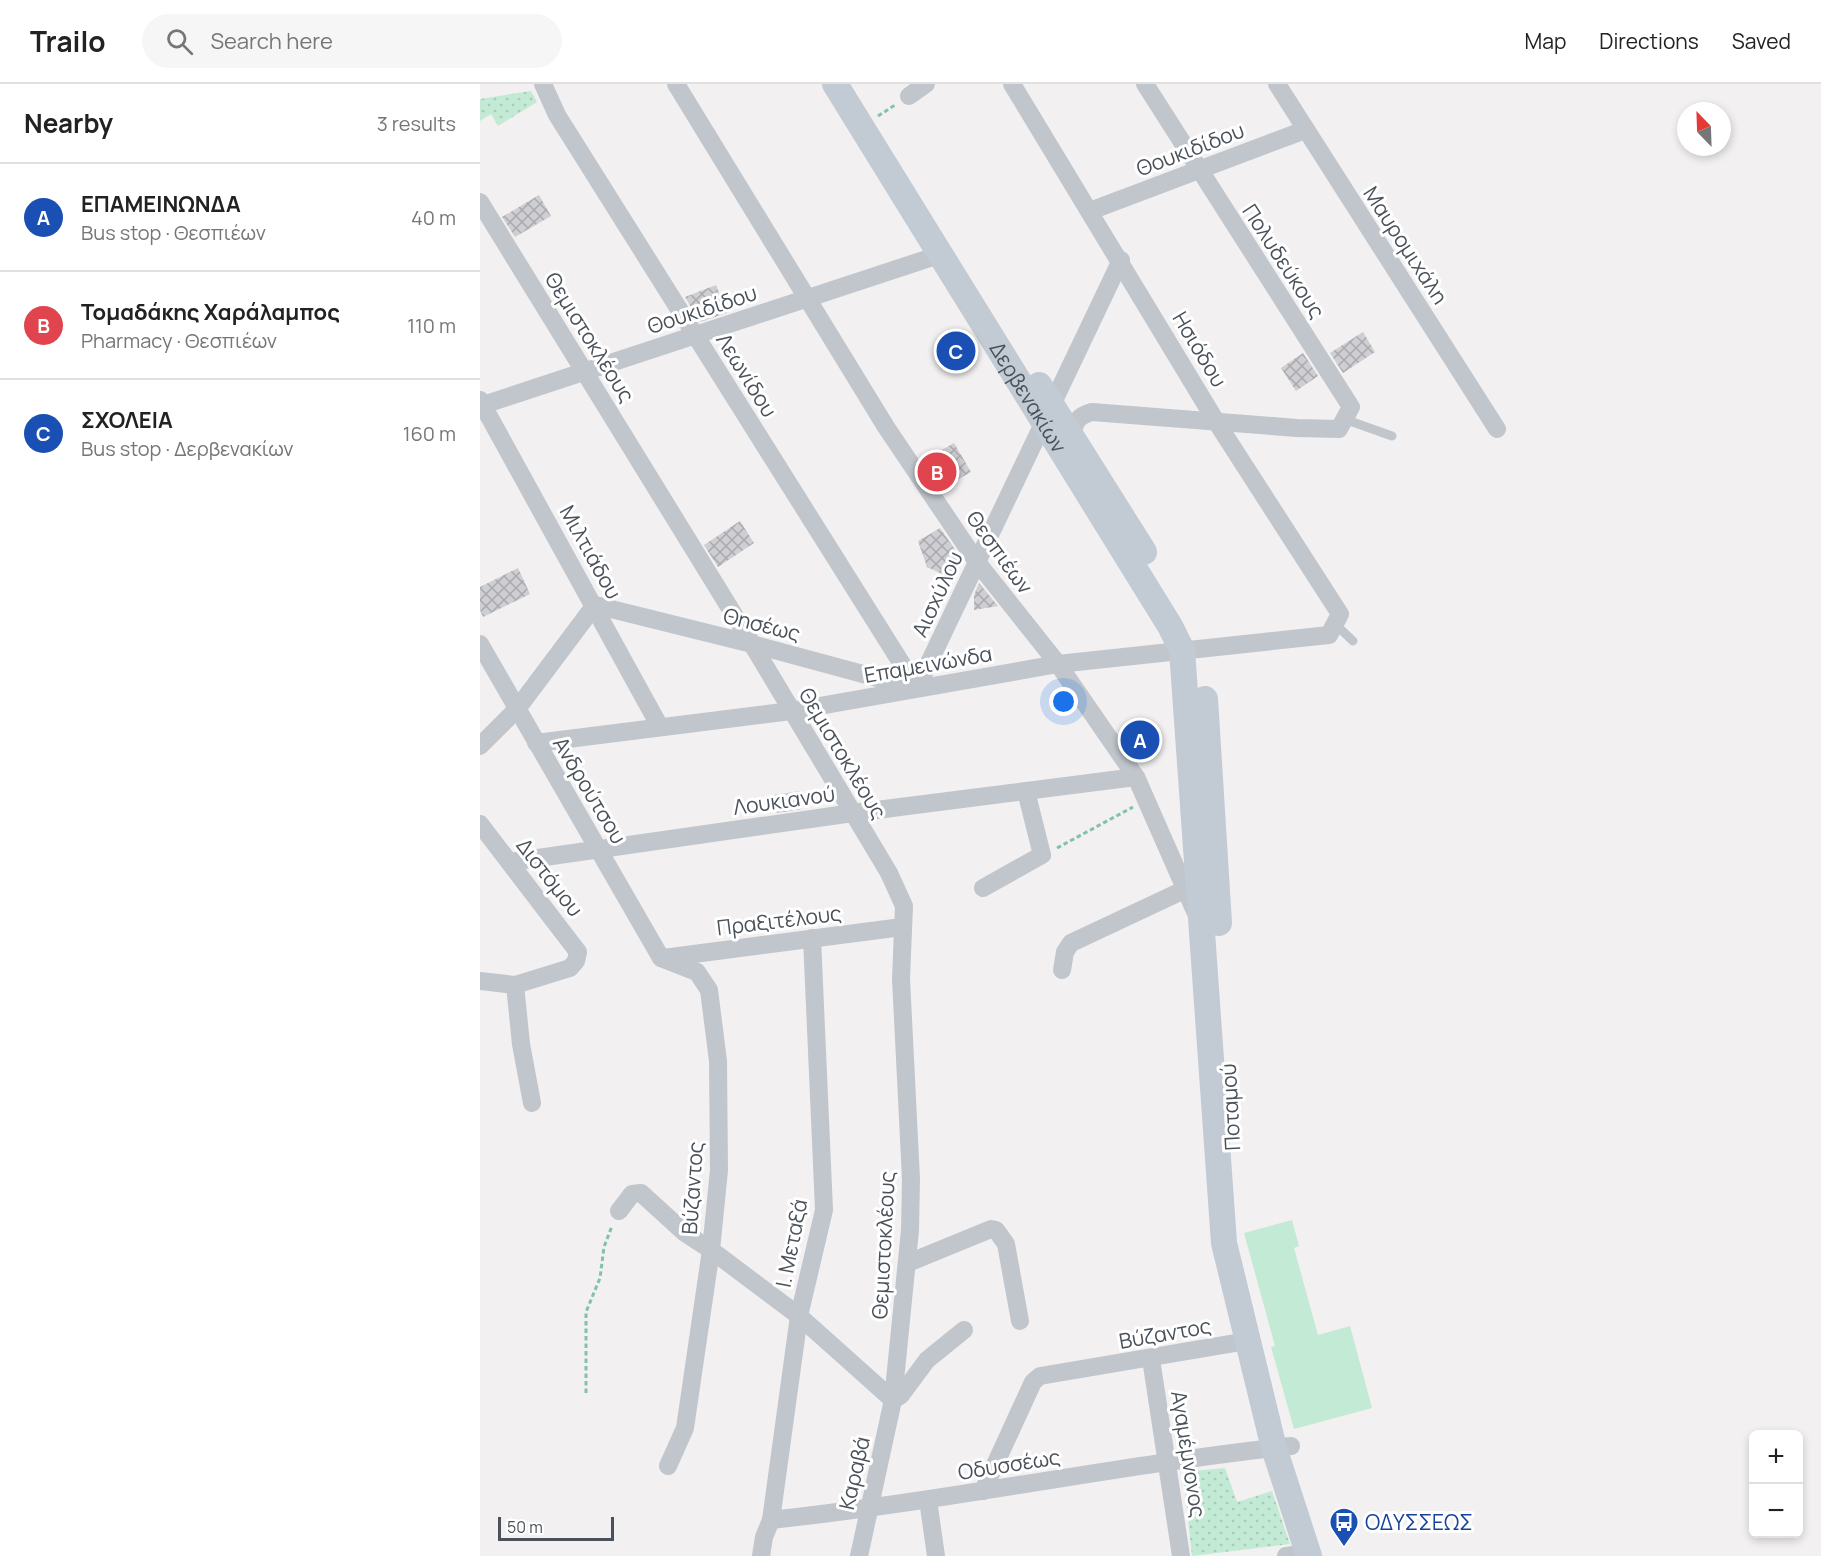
<!DOCTYPE html>
<meta charset="utf-8">
<style>
:root{--surface:#fff;--page:#f6f6f6;--text:#222;--muted:#767676;--line:#e0e0e0;--accent:#b45309}
body{margin:0;font-family:Manrope,sans-serif;background:var(--page);color:var(--text)}
.controls{position:absolute;right:18px;bottom:18px;display:grid;overflow:hidden;border-radius:9px;box-shadow:0 3px 9px #0003}
.controls button{width:54px;height:54px;display:grid;place-items:center;padding:0;border:0;border-bottom:2px solid var(--line);background:var(--surface);color:var(--text);font:30px sans-serif}
.compass{position:absolute;left:1197px;top:18px;width:54px;height:54px;border-radius:50%;background:var(--surface);box-shadow:0 3px 9px #0003;rotate:337deg}
.scale{position:absolute;left:18px;bottom:15px;width:116px;box-sizing:border-box;padding-left:6px;border:3px solid #4a515a;border-top:0;font-size:16px;line-height:21px;white-space:nowrap;color:#4a515a;-webkit-text-stroke:4px #fff;paint-order:stroke}
.you{position:absolute;left:584px;top:618px;width:21px;height:21px;margin:-15px;border:4px solid #fff;border-radius:50%;background:#1a73e8;box-shadow:0 0 0 9px #1a73e833}
.badge{display:grid;place-items:center;width:39px;height:39px;border-radius:50%;background:var(--accent);color:#fff;font-size:20px;font-weight:700}
.pin{position:absolute;translate:-50% -50%;border:3px solid #fff;box-shadow:0 2px 6px #0006}
.list{margin:0;padding:0;list-style:none}
h2{display:flex;justify-content:space-between;align-items:center;height:78px;margin:0;padding:0 24px;font-size:26px}
h2 small{font-size:20px;font-weight:400;color:var(--muted)}
.list li{display:grid;grid-template-columns:39px 1fr auto;gap:18px;align-items:center;box-sizing:border-box;height:108px;padding:0 24px;border-top:2px solid var(--line)}
.list b{display:block;font-size:22px;white-space:nowrap}
.list p{margin:0;font-size:20px;white-space:nowrap;color:var(--muted)}
.list em{font-size:20px;font-style:normal;color:var(--muted)}
.icon{flex:none;width:33px;height:33px;fill:none;stroke:currentColor;stroke-width:2;stroke-linecap:round;stroke-linejoin:round}
.map{position:relative;flex:none;width:1341px;height:1472px;overflow:hidden}
header{display:flex;align-items:center;gap:36px;box-sizing:border-box;height:84px;padding:0 30px;background:var(--surface);border-bottom:2px solid var(--line)}
header strong{font-size:28px}
nav{display:flex;gap:33px;margin-inline-start:auto;font-size:21px}
.search{width:420px;height:54px;background:var(--page);display:flex;align-items:center;gap:15px;box-sizing:border-box;padding:0 21px;border-radius:33px;color:var(--muted);font-size:22px}
main{display:flex}
aside{flex:1;background:var(--surface)}
.map>svg:first-child{display:block}
.grass{fill:url(#grass-dots)}
.pitch{fill:#c3ead4}
.building{fill:url(#building-cross-hatch)}
.lines{fill:none;stroke-linecap:round;stroke-linejoin:round}
.path{stroke:#80c3a6;stroke-width:3;stroke-dasharray:4.5 3;stroke-linecap:butt}
.lane{stroke:#c0c6cc;stroke-width:9}
.street{stroke:#c0c6cc;stroke-width:18}
.secondary{stroke:#c2cad4;stroke-width:26}
.labels{text-anchor:middle;dominant-baseline:central;stroke-width:6;stroke-linejoin:round;paint-order:stroke}
.street-label{font-size:21px;fill:#4a515a;stroke:#fff}
.transit-label{font-size:21px;fill:#164399;stroke:#fff;text-anchor:start}
</style>
<header>
<strong>Trailo</strong>
<div class="search"><svg class="icon" aria-label="search" viewBox="0 0 24 24"><circle cx="10" cy="10" r="6"/><path d="M15 15l6 6"/></svg>Search here</div>
<nav><a>Map</a><a>Directions</a><a>Saved</a></nav>
</header>
<main>
<aside>
<h2>Nearby<small>3 results</small></h2>
<ul class="list">
<li><span class="badge" style="background:#1a4fb4">A</span><div><b>ΕΠΑΜΕΙΝΩΝΔΑ</b><p>Bus stop · Θεσπιέων</p></div><em>40 m</em></li>
<li><span class="badge" style="background:#e0444e">B</span><div><b>Τομαδάκης Χαράλαμπος</b><p>Pharmacy · Θεσπιέων</p></div><em>110 m</em></li>
<li><span class="badge" style="background:#1a4fb4">C</span><div><b>ΣΧΟΛΕΙΑ</b><p>Bus stop · Δερβενακίων</p></div><em>160 m</em></li>
</ul>
</aside>
<div class="map">
<svg width="1341" height="1472" viewBox="0 0 1341 1472">
<defs>
<pattern id="grass-dots" width="8" height="8" patternUnits="userSpaceOnUse" patternTransform="scale(1.5)"><rect width="8" height="8" fill="#c3ead4"/><path d="M2 2h.1M6 6h.1" fill="none" stroke="#a9cab8" stroke-width="1.8" stroke-linecap="round"/></pattern>
<pattern id="building-cross-hatch" width="8" height="8" patternUnits="userSpaceOnUse" patternTransform="scale(1.5)"><rect width="8" height="8" fill="#ceced3"/><path d="M0 0l8 8M0 8l8-8" fill="none" stroke="#a9aaae"/></pattern>
</defs>
<rect width="100%" height="100%" fill="#f2f0f0"/>
<g class="grass">
<polygon points="51,7 57,18 18,42 11,30 0,37 0,15"/>
<polygon points="745,1384 757,1418 792,1407 810,1460 712,1472 703,1388"/>
</g>
<polygon class="pitch" points="812,1136 819,1162 814,1164 838,1251 870,1242 892,1324 814,1345 791,1263 795,1262 764,1149"/>
<g class="building">
<polygon points="59,111 71,132 35,153 22,133"/>
<polygon points="236,201 247,229 220,238 205,213"/>
<polygon points="883,248 895,268 863,289 850,269"/>
<polygon points="823,269 838,292 816,307 801,284"/>
<polygon points="474,359 491,388 461,405 443,377"/>
<polygon points="260,437 274,459 238,483 224,461"/>
<polygon points="460,444 483,477 473,495 447,483 438,457"/>
<polygon points="38,484 50,510 3,533 0,526 0,503"/>
<polygon points="499,499 518,522 494,526 494,511"/>
<polygon points="320,707 322,725 297,729 294,711"/>
</g>
<g class="lines">
<g class="path">
<polyline points="398,32 415,21"/>
<polyline points="577,764 653,723"/>
<polyline points="106,1309 106,1228 120,1194 124,1163 132,1142"/>
</g>
<g class="lane">
<polyline points="864,335 912,352"/>
<polyline points="855,540 873,557"/>
</g>
<g class="street">
<polyline points="63,0 77,31 437,604"/>
<polyline points="196,0 406,343 497,478 578,580 656,693 715,827"/>
<polyline points="797,0 1017,345"/>
<polyline points="429,12 446,0"/>
<polyline points="0,118 272,560 409,789 424,822 421,895 431,1095 430,1146 413,1316 379,1472"/>
<polyline points="610,127 825,46"/>
<polyline points="0,316 180,643"/>
<polyline points="0,322 459,171"/>
<path d="M592,352C595,338 597,332 612,328L817,344L859,345L871,323L665,0"/>
<polyline points="0,560 181,874"/>
<polyline points="437,604 641,176"/>
<polyline points="56,659 311,627 578,580 849,551 860,530 737,339 532,0"/>
<polyline points="0,662 37,625 115,521 272,560 431,603"/>
<polyline points="0,740 98,868 96,877 90,884 35,901 0,897"/>
<polyline points="30,778 373,729 656,693"/>
<polyline points="503,804 562,771 546,707"/>
<polyline points="181,874 217,888 229,906 238,977 239,1086 231,1166 319,1232 413,1316"/>
<polyline points="183,874 422,843"/>
<polyline points="582,886 585,868 591,859 706,805"/>
<polyline points="35,901 41,960 52,1019"/>
<polyline points="139,1127 152,1110 161,1109 205,1149 231,1166 205,1344 188,1382"/>
<polyline points="428,1179 511,1145 516,1146 526,1160 540,1237"/>
<polyline points="671,1275 701,1472"/>
<polyline points="413,1316 421,1311 447,1276 484,1246"/>
<polyline points="503,1407 553,1298 560,1292 767,1257"/>
<polyline points="448,1416 456,1472"/>
<path d="M291,1436C466,1417 637,1381 811,1362"/>
<polyline points="281,1472 284,1453 291,1436 319,1232 344,1126 332,854"/>
<polyline points="806,1472 828,1469"/>
</g>
<g class="secondary">
<path id="s1" d="M355,0L690,542L702,566L744,1159L794,1364L829,1472"/>
<polyline points="559,301 664,468"/>
<polyline points="725,615 739,839"/>
</g>
</g>
<defs>
<g id="bus-pin" transform="scale(1.5)"><path d="M0 17L-7.5 6A9.5 9.5 0 1 1 7.5 6Z" fill="#1a4fb4" stroke="#fff"/><path d="M-5-6H5V4H4V6H2V4H-2V6H-4V4H-5ZM-3.5-4V0h7V-4ZM-3.5 1.2v1.5H-2V1.2ZM2 1.2v1.5H3.5V1.2Z" fill="#fff"/></g>
</defs>
<g fill-rule="evenodd">
<use href="#bus-pin" x="864" y="1438"/>
</g>
<g class="labels">
<g class="street-label">
<text transform="translate(710 65) rotate(-21)">Θουκιδίδου</text>
<text transform="translate(926 161) rotate(57)">Μαυρομιχάλη</text>
<text transform="translate(804 177) rotate(57)">Πολυδεύκους</text>
<text transform="translate(222 225) rotate(-18)">Θουκιδίδου</text>
<text transform="translate(110 253) rotate(58)">Θεμιστοκλέους</text>
<text transform="translate(720 265) rotate(59)">Ησιόδου</text>
<text transform="translate(267 291) rotate(58)">Λεωνίδου</text>
<text stroke="none"><textPath href="#s1" startOffset="368">Δερβενακίων</textPath></text>
<text transform="translate(111 468) rotate(61)">Μιλτιάδου</text>
<text transform="translate(520 468) rotate(54)">Θεσπιέων</text>
<text transform="translate(457 510) rotate(-65)">Αισχύλου</text>
<text transform="translate(282 540) rotate(14)">Θησέως</text>
<text transform="translate(448 580) rotate(-10)">Επαμεινώνδα</text>
<text transform="translate(363 669) rotate(59)">Θεμιστοκλέους</text>
<text transform="translate(110 706) rotate(59)">Ανδρούτσου</text>
<text transform="translate(304 716) rotate(-8)">Λουκιανού</text>
<text transform="translate(70 793) rotate(52)">Διστόμου</text>
<text transform="translate(299 836) rotate(-7)">Πραξιτέλους</text>
<text transform="translate(750 1023) rotate(-93)">Ποταμού</text>
<text transform="translate(212 1104) rotate(-86)">Βύζαντος</text>
<text transform="translate(311 1159) rotate(-79)">Ι. Μεταξά</text>
<text transform="translate(403 1161) rotate(-87)">Θεμιστοκλέους</text>
<text transform="translate(685 1249) rotate(-10)">Βύζαντος</text>
<text transform="translate(709 1370) rotate(81)">Αγαμέμνονος</text>
<text transform="translate(529 1380) rotate(-9)">Οδυσσέως</text>
<text transform="translate(374 1389) rotate(-77)">Καραβά</text>
</g>
<g class="transit-label">
<text x="885" y="1438">ΟΔYΣΣΕΩΣ</text>
</g>
</g>
</svg>
<div class="controls">
<button>+</button>
<button>−</button>
</div>
<svg class="compass" viewBox="-18 -18 36 36"><path d="M0-13l5 13h-10z" fill="#e53935"/><path d="M0 13l5-13h-10z" fill="#767676"/></svg>
<div class="scale">50 m</div>
<div class="you"></div>
<div class="pin badge" style="left:660px;top:656px;background:#1a4fb4">A</div>
<div class="pin badge" style="left:457px;top:388px;background:#e0444e">B</div>
<div class="pin badge" style="left:476px;top:267px;background:#1a4fb4">C</div>
</div>
</main>
